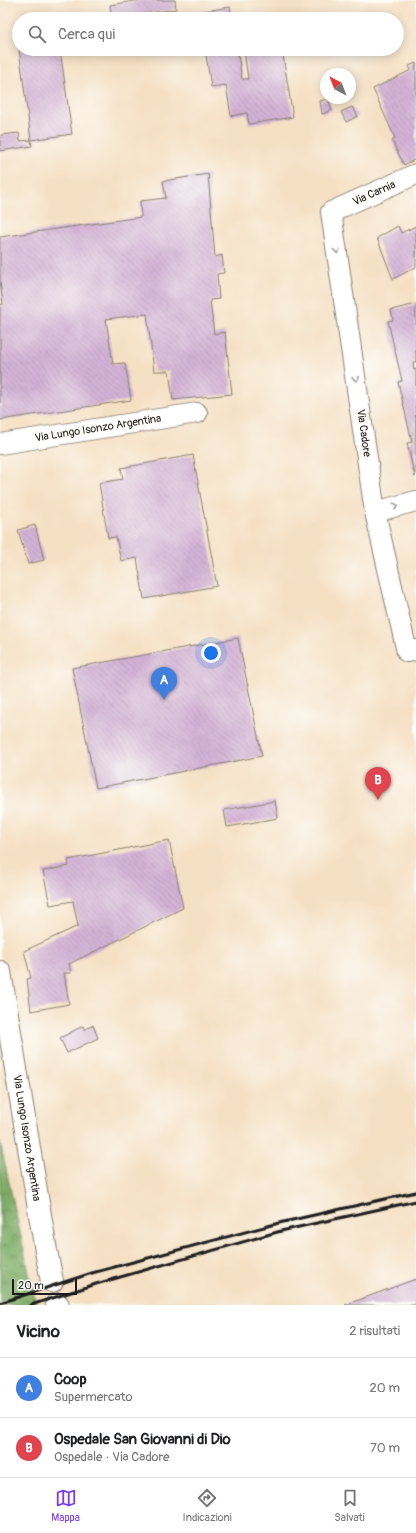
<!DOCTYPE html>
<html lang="it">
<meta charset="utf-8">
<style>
:root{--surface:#fff;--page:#f6f6f6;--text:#202124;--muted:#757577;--line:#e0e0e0;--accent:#7c3aed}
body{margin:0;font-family:Pangolin,sans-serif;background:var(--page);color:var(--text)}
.compass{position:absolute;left:320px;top:68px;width:36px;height:36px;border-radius:50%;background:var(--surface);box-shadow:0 2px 10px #0003;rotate:318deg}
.scale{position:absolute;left:12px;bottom:10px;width:65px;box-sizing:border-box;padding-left:4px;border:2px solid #1c1c1c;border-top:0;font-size:11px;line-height:14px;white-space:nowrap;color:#1c1c1c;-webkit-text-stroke:3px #fdfcf7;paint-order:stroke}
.you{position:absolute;left:211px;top:653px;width:14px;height:14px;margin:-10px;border:3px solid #fff;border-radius:50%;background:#1a73e8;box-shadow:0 0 0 6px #1a73e833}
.badge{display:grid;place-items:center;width:26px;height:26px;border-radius:50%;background:var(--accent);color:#fff;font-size:13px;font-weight:700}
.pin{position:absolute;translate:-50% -33px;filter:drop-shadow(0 1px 2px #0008)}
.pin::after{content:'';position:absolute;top:21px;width:14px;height:12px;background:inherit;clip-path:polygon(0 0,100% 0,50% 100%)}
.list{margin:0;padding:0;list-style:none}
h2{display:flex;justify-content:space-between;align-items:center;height:52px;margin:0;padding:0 16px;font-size:17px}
h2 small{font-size:13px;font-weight:400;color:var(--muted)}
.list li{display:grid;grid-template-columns:26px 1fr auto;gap:12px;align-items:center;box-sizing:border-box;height:60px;padding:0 16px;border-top:1px solid var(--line)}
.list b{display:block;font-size:15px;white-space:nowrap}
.list p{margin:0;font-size:13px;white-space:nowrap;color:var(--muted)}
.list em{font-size:13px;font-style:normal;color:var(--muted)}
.icon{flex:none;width:22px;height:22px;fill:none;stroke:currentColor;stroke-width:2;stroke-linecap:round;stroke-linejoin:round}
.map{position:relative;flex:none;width:416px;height:1305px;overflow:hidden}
.search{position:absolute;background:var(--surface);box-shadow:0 2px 10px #0003;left:12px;right:12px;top:12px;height:44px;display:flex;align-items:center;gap:10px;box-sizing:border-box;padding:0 14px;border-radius:22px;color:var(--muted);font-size:15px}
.sheet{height:172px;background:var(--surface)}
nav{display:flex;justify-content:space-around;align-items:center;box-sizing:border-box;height:56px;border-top:1px solid var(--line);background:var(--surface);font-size:11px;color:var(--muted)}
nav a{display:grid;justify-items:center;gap:2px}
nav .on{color:var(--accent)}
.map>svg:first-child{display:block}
.forest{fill:url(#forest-crowns);stroke:#4e6542}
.building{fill:url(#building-back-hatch)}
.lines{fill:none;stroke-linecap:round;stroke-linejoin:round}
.minor-casing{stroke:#887e70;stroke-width:22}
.secondary-casing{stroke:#887e70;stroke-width:24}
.minor{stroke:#fff;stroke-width:20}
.secondary{stroke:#fff;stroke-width:22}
.rail{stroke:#1c1c1c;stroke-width:3}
.oneway{stroke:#999}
.labels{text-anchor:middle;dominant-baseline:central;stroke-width:3;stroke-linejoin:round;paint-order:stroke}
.street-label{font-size:11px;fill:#1c1c1c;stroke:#fdfcf7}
</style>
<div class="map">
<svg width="416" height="1305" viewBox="0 0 416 1305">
<defs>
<pattern id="forest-crowns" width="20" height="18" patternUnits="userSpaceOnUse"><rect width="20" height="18" fill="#80ae67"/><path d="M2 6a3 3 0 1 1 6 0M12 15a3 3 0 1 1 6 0" fill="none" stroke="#688d54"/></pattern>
<pattern id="building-back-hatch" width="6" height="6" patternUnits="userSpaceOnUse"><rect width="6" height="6" fill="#d3b2d6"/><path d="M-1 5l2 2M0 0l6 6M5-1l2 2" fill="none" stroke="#b598b7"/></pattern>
</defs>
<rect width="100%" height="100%" fill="#fdfcf7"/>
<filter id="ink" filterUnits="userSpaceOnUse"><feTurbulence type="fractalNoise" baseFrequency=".025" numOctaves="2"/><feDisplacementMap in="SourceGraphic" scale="8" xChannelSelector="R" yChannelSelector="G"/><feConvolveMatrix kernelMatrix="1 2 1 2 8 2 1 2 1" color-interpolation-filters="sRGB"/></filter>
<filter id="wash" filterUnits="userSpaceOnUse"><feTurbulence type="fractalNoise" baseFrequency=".012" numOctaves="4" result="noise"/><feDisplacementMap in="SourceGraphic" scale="16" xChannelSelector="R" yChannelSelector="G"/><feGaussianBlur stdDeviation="0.9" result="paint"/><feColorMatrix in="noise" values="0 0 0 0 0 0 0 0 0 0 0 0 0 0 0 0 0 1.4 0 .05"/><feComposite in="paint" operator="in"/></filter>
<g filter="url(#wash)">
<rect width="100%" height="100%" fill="#f5e0c4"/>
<polygon class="forest" points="0,1142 36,1305 0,1305"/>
<g id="blocks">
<g class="building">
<polygon points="140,0 175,0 176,9 112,19 110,5"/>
<polygon points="230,7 232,19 161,19 161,18"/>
<polygon points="19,49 60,49 72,134 31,140"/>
<polygon points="205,49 237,49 242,79 248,79 244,50 282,49 293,117 249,124 247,113 231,116 226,85 211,87"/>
<polygon points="416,63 416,159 404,165 392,141 395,138 373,89 411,70 409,66"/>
<polygon points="328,99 332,110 322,114 320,101"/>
<polygon points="352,107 358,116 346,122 341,112"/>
<polygon points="19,133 20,141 31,140 32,146 0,151 0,138 1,135"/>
<polygon points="208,174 215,257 222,255 224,273 217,274 219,299 210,300 214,334 225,332 232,394 173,400 169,371 154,371 147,314 106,319 113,364 125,363 131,400 0,420 0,305 3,304 0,281 0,237 141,217 140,201 166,198 163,181"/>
<polygon points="398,226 401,233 416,226 416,267 393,279 377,238"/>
<polygon points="416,304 416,362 413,362 414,370 416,369 415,477 407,443 412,442 398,382 402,381 388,321 393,320 391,310"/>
<polygon points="193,455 217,586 144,599 137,558 121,561 116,537 108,538 99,483 123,479 121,468"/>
<polygon points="35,525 44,560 28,564 18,530"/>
<polygon points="238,638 262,756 96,788 72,668"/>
<polygon points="275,801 278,818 227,827 224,810"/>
<polygon points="169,840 183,908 69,964 71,973 64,973 69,1004 31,1011 27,979 31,978 24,951 78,926 73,901 50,905 43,871 69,866 68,860"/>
<polygon points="93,1025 98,1038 67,1053 60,1038 83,1026 84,1030"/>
<polygon points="416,1279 416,1305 345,1305"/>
</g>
</g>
</g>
<g filter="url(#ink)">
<use href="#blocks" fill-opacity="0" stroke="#887e70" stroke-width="1"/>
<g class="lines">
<g class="minor-casing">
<g id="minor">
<polyline points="416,174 331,212 375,512 407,652 416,650"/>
<polyline points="0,444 197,413"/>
<polyline points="375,512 416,501"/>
</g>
</g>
<g class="secondary-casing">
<g id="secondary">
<polyline points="0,972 46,1251 52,1281"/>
<polyline points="57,1304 58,1305"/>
</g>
</g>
<use href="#minor" class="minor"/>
<use href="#secondary" class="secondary"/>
<g class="rail">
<polyline points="0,1303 92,1273 279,1223 416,1192"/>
<polyline points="31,1305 96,1284 281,1231 416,1201"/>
</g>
</g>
<defs><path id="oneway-chevron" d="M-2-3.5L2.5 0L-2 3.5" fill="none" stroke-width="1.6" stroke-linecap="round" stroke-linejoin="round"/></defs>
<g class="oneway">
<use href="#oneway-chevron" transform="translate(337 251) rotate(82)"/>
<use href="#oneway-chevron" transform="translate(356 379) rotate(82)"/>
<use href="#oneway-chevron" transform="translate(396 506) rotate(-15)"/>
</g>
</g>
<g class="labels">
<g class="street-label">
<text transform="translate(374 193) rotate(-24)">Via Carnia</text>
<text transform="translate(98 428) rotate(-9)">Via Lungo Isonzo Argentina</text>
<text transform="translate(364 433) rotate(82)">Via Cadore</text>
<text transform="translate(27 1138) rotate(81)">Via Lungo Isonzo Argentina</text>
</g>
</g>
</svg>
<svg class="compass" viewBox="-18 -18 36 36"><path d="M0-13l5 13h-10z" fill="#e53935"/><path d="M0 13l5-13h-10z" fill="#757577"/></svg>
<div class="scale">20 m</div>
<div class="you"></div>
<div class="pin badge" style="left:164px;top:700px;background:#3f7fe0">A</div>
<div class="pin badge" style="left:378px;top:800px;background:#e0444e">B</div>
<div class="search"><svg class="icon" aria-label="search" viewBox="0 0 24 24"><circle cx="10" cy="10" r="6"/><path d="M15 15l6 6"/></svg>Cerca qui</div>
</div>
<section class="sheet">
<h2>Vicino<small>2 risultati</small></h2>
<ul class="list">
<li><span class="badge" style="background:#3f7fe0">A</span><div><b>Coop</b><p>Supermercato</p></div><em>20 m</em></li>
<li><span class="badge" style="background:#e0444e">B</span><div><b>Ospedale San Giovanni di Dio</b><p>Ospedale · Via Cadore</p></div><em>70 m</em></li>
</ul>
</section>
<nav>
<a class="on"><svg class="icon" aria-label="map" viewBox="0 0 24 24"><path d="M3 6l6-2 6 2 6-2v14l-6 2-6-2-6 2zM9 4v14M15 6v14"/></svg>Mappa</a>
<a><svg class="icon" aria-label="directions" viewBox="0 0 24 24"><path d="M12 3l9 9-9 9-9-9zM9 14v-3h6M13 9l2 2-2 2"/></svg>Indicazioni</a>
<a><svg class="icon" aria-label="saved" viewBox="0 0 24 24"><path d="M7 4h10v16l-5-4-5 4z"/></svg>Salvati</a>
</nav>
